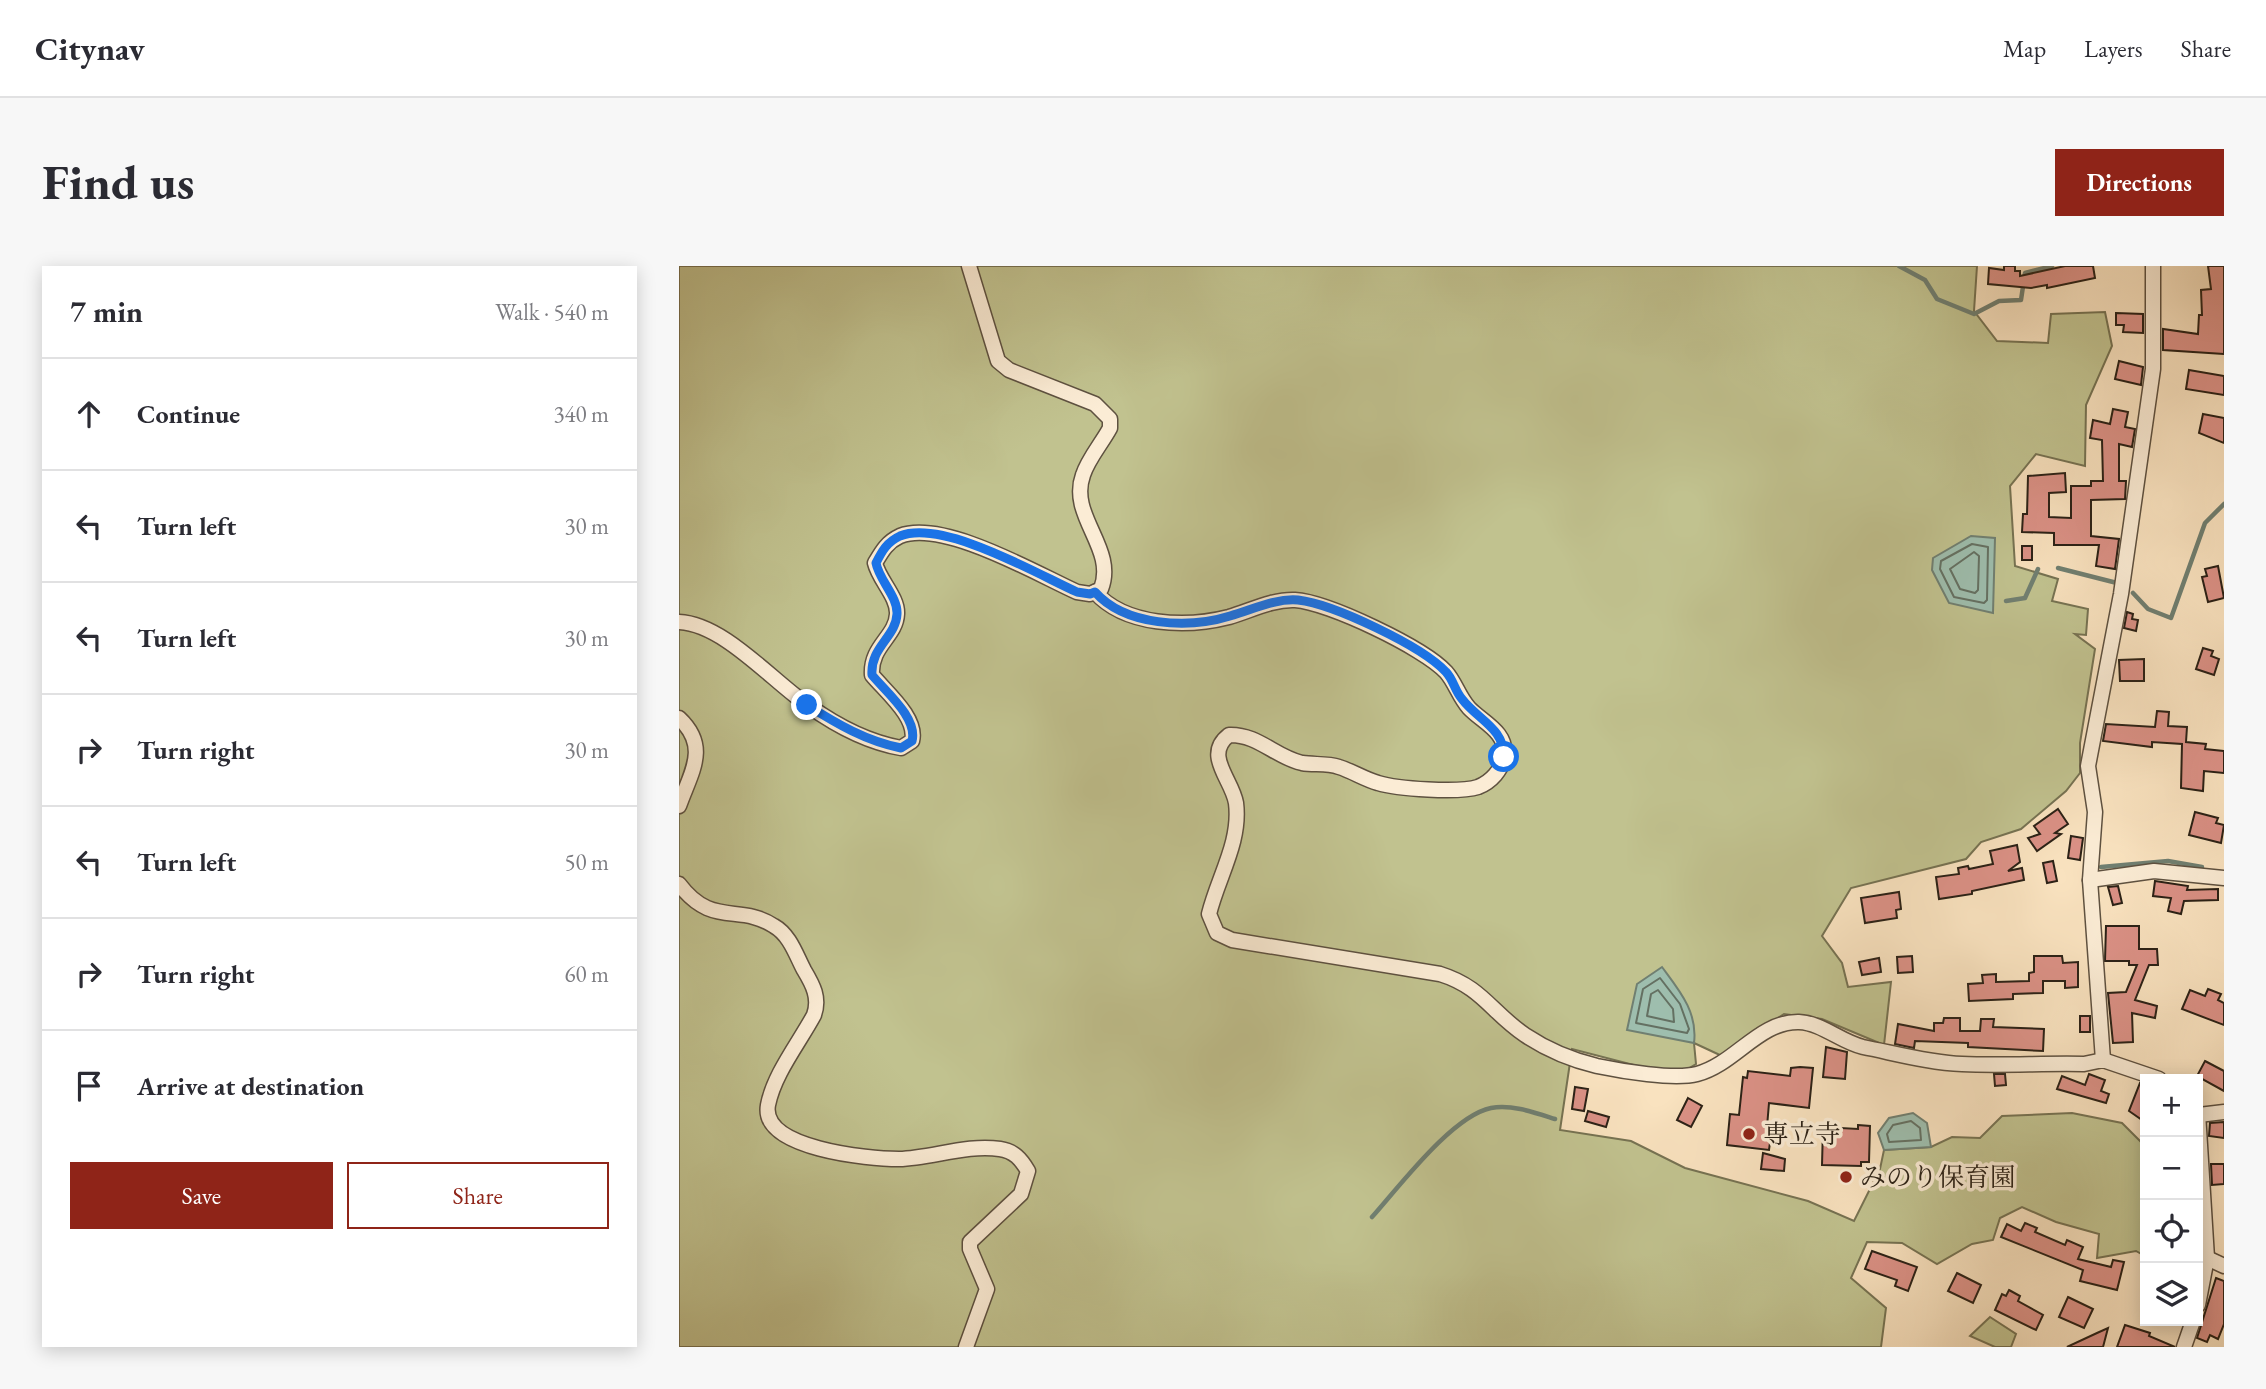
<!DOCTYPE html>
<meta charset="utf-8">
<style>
:root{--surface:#fff;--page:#f7f7f7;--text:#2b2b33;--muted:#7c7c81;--line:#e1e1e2;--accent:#8f2418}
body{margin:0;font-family:"EB Garamond","Noto Serif JP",serif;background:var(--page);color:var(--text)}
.controls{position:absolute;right:21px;bottom:21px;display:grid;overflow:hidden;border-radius:0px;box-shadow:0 4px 18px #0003}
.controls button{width:63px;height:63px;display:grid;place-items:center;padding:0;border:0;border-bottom:2px solid var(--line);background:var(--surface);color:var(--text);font:35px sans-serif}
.stop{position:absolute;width:21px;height:21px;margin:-16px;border:5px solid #1a73e8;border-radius:50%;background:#fff}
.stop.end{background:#1a73e8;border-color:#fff;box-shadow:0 2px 7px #0008}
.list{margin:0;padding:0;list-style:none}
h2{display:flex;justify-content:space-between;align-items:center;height:91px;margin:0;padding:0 28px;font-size:30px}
h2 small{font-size:23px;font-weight:400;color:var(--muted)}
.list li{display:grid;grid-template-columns:46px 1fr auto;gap:21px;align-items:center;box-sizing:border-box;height:112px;padding:0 28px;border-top:2px solid var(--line)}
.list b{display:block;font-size:26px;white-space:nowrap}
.list em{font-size:23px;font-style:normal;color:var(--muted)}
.actions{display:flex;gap:14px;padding:21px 28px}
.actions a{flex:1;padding:16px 0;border:2px solid var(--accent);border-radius:0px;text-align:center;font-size:24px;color:var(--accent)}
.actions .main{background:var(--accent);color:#fff}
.icon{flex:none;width:38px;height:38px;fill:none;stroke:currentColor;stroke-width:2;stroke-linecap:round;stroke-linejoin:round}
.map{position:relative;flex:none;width:1545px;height:1081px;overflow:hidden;border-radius:0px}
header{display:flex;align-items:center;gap:42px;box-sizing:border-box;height:98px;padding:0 35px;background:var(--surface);border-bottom:2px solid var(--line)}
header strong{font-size:33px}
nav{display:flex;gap:38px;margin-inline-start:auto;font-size:24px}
.intro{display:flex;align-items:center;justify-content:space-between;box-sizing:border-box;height:168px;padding:0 42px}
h1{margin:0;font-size:49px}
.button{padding:18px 32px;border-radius:0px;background:var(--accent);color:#fff;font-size:24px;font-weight:700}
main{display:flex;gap:42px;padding:0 42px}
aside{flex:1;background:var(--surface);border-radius:0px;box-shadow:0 4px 18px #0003}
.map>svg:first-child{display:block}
.green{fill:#c1c28f;stroke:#767252;stroke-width:2}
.water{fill:#9ebeae;stroke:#707f71;stroke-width:2}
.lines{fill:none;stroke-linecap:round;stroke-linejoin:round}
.shore{stroke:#647062;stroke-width:2}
.stream{stroke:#707f71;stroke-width:4.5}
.building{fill:#db9186;stroke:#2b2116;stroke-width:2}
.minor-casing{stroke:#5e5140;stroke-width:17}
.minor{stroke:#fbecd5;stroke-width:14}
.route{stroke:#1a73e8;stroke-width:9}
.poi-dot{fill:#8f2418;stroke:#fbecd5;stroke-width:2.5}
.labels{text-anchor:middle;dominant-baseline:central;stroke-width:7;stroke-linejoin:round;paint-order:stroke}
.poi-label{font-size:26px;fill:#2b2116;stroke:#fbecd5;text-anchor:start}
</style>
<header>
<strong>Citynav</strong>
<nav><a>Map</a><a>Layers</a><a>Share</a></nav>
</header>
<div class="intro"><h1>Find us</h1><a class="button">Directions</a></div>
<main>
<aside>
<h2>7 min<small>Walk · 540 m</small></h2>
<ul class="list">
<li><svg class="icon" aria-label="ahead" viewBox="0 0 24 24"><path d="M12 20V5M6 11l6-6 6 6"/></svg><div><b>Continue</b></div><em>340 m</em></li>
<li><svg class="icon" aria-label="left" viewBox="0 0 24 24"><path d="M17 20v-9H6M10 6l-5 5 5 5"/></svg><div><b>Turn left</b></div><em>30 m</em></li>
<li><svg class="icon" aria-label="left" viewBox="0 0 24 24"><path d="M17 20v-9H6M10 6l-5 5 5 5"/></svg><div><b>Turn left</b></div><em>30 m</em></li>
<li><svg class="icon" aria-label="right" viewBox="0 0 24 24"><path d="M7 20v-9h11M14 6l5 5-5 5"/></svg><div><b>Turn right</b></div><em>30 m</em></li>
<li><svg class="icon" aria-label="left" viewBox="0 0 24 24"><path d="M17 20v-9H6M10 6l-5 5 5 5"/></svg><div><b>Turn left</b></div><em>50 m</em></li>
<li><svg class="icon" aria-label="right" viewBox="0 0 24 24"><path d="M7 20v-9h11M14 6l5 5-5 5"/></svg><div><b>Turn right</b></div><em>60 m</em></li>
<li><svg class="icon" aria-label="arrive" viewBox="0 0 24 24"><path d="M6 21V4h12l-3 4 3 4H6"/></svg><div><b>Arrive at destination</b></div></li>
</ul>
<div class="actions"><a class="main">Save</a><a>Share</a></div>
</aside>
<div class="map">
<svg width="1545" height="1081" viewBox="0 0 1545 1081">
<rect width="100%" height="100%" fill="#f9e2bf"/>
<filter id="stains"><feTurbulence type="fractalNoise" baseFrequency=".00286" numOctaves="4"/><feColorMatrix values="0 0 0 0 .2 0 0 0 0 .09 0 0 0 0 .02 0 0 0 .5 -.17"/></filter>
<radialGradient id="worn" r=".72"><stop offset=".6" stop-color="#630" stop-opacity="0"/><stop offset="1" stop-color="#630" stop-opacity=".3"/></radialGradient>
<g class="green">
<polygon points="0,0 1298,0 1295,45 1318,75 1369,77 1372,48 1426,46 1433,80 1407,139 1406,200 1357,188 1331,220 1336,300 1379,313 1373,335 1409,343 1407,369 1396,368 1416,383 1401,477 1401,507 1387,525 1342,563 1302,576 1287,593 1172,622 1143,670 1163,697 1169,721 1212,716 1205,779 1143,753 1105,748 1043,790 1015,777 1017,798 997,810 893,783 881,864 952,875 1006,902 1129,935 1175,955 1201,903 1205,884 1252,881 1273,871 1301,872 1323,850 1393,847 1443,857 1466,880 1466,990 1457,985 1418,992 1420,968 1377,956 1343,941 1321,952 1314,974 1293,978 1258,998 1223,977 1188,976 1172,1012 1207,1042 1202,1081 0,1081"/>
<polygon points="1311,1051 1337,1068 1332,1081 1316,1081 1291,1070"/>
</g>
<g class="water">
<polygon points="1292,270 1316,272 1314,347 1270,337 1253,304 1254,292"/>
<path d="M983,701C1000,724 1019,746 1015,777L948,764L958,718Z"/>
<polygon points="1234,847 1248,857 1252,881 1205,884 1199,867 1210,852"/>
</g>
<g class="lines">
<g class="shore">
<polygon points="1293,278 1309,281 1308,334 1305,337 1275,331 1261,303 1262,295"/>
<polygon points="1295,286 1300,290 1299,324 1296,327 1281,323 1271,303"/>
<polygon points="981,712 1001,738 1010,763 1008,767 957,757 964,723"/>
<polygon points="979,724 994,743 995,756 968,750 972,728"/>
<polygon points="1232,855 1241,862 1242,874 1210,876 1208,868 1214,859"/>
</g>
<g class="stream">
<polyline points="1220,0 1246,14 1258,33 1295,48 1320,35 1342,34 1346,7 1373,0"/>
<polyline points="1379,302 1438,317"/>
<polyline points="1454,327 1469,343 1492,352 1526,257 1545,238"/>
<polyline points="1327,335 1346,332 1359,303"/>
<polyline points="1422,601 1489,595 1523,601"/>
<path d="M693,951C720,921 773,850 812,842C833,838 857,847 876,853"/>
</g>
</g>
<g class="building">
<polygon points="1325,0 1336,0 1336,5 1341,5 1341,10 1386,0 1414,0 1416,12 1368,22 1368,19 1352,22 1309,18 1310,2 1325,4"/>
<polygon points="1529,0 1545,0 1545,88 1484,84 1484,63 1519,68 1520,49 1523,49 1522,24 1532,23"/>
<polygon points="1437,47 1464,48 1464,67 1444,66 1445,59 1437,59"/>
<polygon points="1440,95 1464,101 1462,119 1436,113"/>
<polygon points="1510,104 1545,110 1545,129 1507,123"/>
<polygon points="1434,143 1449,146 1446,161 1456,163 1453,181 1440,178 1440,215 1447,215 1446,233 1412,234 1412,270 1440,273 1436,303 1417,300 1420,279 1375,279 1375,267 1343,266 1344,248 1348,248 1349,210 1386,207 1387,226 1370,227 1370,251 1392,252 1392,220 1412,220 1412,215 1424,215 1423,174 1411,172 1414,154 1431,158"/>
<polygon points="1524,148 1545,152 1545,177 1520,167"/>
<rect x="1343" y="280" width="10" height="14"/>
<polygon points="1539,300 1545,332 1529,336 1523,311 1528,310 1526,303"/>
<polygon points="1448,346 1454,348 1453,353 1459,354 1457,365 1445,362"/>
<polygon points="1524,382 1534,385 1532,390 1540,393 1535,409 1517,403"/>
<polygon points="1465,393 1465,415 1441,415 1440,394"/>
<polygon points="1478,445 1490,446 1489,460 1508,461 1507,476 1527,478 1526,483 1545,485 1545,507 1525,505 1524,525 1502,522 1503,478 1473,476 1473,481 1424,475 1427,458 1476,461"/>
<polygon points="1379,543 1389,558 1376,567 1382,568 1358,585 1349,572 1361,568 1355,560"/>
<polygon points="1516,546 1539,552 1537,557 1545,559 1542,577 1510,569"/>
<polygon points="1392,570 1404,572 1401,594 1389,592"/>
<polygon points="1338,579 1341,596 1329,605 1343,602 1345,614 1293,625 1293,628 1260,633 1257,611 1280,608 1279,602 1289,600 1290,603 1314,598 1311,585"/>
<polygon points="1374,595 1378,615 1368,617 1364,597"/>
<polygon points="1476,615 1509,620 1508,624 1539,623 1539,634 1505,635 1502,648 1489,645 1492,632 1474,630"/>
<polygon points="1439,620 1443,637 1434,639 1429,621"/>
<polygon points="1220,626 1222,643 1217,644 1218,652 1186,657 1182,632"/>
<polygon points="1427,660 1460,660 1460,683 1478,683 1479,699 1470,699 1456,734 1478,740 1476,752 1453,747 1454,776 1434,777 1429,727 1447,726 1458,699 1450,699 1450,695 1426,695"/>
<polygon points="1233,690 1234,706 1219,707 1218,691"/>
<polygon points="1355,690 1383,690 1384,697 1399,696 1399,721 1386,722 1386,715 1364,715 1364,727 1334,728 1334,733 1290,735 1289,718 1304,717 1303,709 1317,708 1317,716 1350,715 1350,707 1355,706"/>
<polygon points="1200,692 1202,706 1183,709 1180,696"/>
<polygon points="1529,723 1542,728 1539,734 1545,737 1545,759 1503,743 1511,724 1526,730"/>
<rect x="1401" y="750" width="10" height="16"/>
<polygon points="1265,752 1281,752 1281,765 1301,765 1302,753 1315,753 1314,761 1365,763 1364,785 1289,781 1289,777 1236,775 1235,782 1216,778 1219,758 1255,765 1255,757 1264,757"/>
<polygon points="1147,781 1168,786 1166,813 1144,811"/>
<polygon points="1526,795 1545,805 1545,825 1518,810"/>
<polygon points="1121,801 1134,802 1130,842 1090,837 1088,861 1093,862 1090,884 1048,879 1051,848 1060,849 1064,811 1068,812 1069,805 1111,810 1112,802"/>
<polygon points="1315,808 1326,808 1327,819 1316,820"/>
<polygon points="1410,808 1426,814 1422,825 1430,828 1427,837 1378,823 1383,810 1406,819"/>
<polygon points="1461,817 1466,818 1466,856 1450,845"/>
<polygon points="896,821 909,823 905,845 893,843"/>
<polygon points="1009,832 1023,840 1012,861 998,854"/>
<polygon points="909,845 930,851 927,861 906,855"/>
<polygon points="1545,856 1545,872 1530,870 1531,857"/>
<polygon points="1179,859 1191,860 1190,896 1182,896 1182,900 1143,899 1144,861 1179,863"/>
<polygon points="1084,887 1106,893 1105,905 1082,903"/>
<polygon points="1532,898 1545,898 1545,918 1533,919"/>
<polygon points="1346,957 1358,962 1356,966 1386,979 1388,974 1404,981 1399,993 1432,1001 1434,994 1445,996 1438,1024 1401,1015 1404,1004 1322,971 1328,958 1342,965"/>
<polygon points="1193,985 1238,1001 1229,1025 1216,1020 1218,1014 1186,1003"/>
<polygon points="1278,1007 1302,1019 1294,1037 1269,1025"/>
<polygon points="1537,1012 1545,1015 1545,1058 1539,1073 1531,1069 1528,1076 1518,1072"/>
<polygon points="1330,1024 1341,1030 1339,1035 1364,1049 1357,1064 1316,1044 1323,1028 1327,1030"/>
<polygon points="1389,1031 1414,1043 1405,1062 1380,1051"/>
<polygon points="1446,1059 1471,1067 1470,1070 1496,1081 1438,1081"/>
<polygon points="1429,1062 1424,1081 1388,1081 1418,1067"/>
</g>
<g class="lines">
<g class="minor-casing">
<g id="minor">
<path d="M416,326C446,360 507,362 550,351C571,345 593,333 616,334C649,336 745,382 767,406C776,416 780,431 790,442C803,456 829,466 825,490C823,504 812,516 799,521C780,527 718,523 699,517C685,513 673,505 660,501C648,497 635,499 623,497C596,491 579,468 550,469C524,489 553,513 557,537C562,576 539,611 530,648L538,667L553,674L761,708C803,721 812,746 846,769C867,783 893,794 918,800C942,805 995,814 1018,808C1056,798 1080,755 1120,756C1143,757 1162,776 1184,781C1215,787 1251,797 1283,798C1323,800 1364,797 1405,798L1424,794L1480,813"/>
<path d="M0,356C45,358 93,415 130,440C158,460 188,476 222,482L233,475C239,452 207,426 193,409C191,380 217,371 218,348C219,331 200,314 196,297C203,285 208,276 221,270C264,253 358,308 398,326L411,328L422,323C438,282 389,250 404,209C409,193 423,177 431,162V153L416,138L330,104L319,95L290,0"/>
<path d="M0,452C31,481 12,506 0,540"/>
<polyline points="1411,614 1475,605 1545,612"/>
<path d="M0,618C33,662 60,637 95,660C111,669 117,689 125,704C134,719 141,732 135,749C120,777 95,808 89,839C81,883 190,893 220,893C253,892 288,878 321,883C335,885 342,893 349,905L342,928L291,976V983L308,1023L287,1081"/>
<polyline points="1424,794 1411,614 1416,546 1409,500 1442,328 1474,103 1474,0"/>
<polyline points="1519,847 1528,992 1519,1039"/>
<polyline points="1520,849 1545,846"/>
<polyline points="1528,992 1545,1000"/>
<polyline points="1505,1081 1514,1055"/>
</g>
</g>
<use href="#minor" class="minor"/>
</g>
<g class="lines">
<path class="route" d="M128,439C158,458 187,475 222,482L233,475C239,452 207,426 193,409C191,381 217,371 218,348C219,331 200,314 197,297C203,285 208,276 221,270C264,253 358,308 398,326L411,328L416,326C446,360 509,363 551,350C573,344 596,332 619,334C654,338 743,380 767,406C774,413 776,425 783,433C799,454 825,462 825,491"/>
</g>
<g class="poi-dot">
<circle cx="1070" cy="868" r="7"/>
<circle cx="1167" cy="911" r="7"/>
</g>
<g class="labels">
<g class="poi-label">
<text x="1084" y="868">専立寺</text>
<text x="1181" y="911">みのり保育園</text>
</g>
</g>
<rect width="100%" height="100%" filter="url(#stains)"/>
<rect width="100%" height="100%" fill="url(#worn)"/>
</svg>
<div class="controls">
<button>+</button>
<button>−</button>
<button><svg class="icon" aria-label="locate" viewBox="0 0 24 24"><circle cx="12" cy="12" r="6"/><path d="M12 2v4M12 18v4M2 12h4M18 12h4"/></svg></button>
<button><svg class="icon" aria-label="layers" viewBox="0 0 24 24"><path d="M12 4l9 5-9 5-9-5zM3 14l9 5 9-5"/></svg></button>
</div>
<div class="stop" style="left:825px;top:491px"></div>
<div class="stop end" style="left:128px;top:439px"></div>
</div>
</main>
